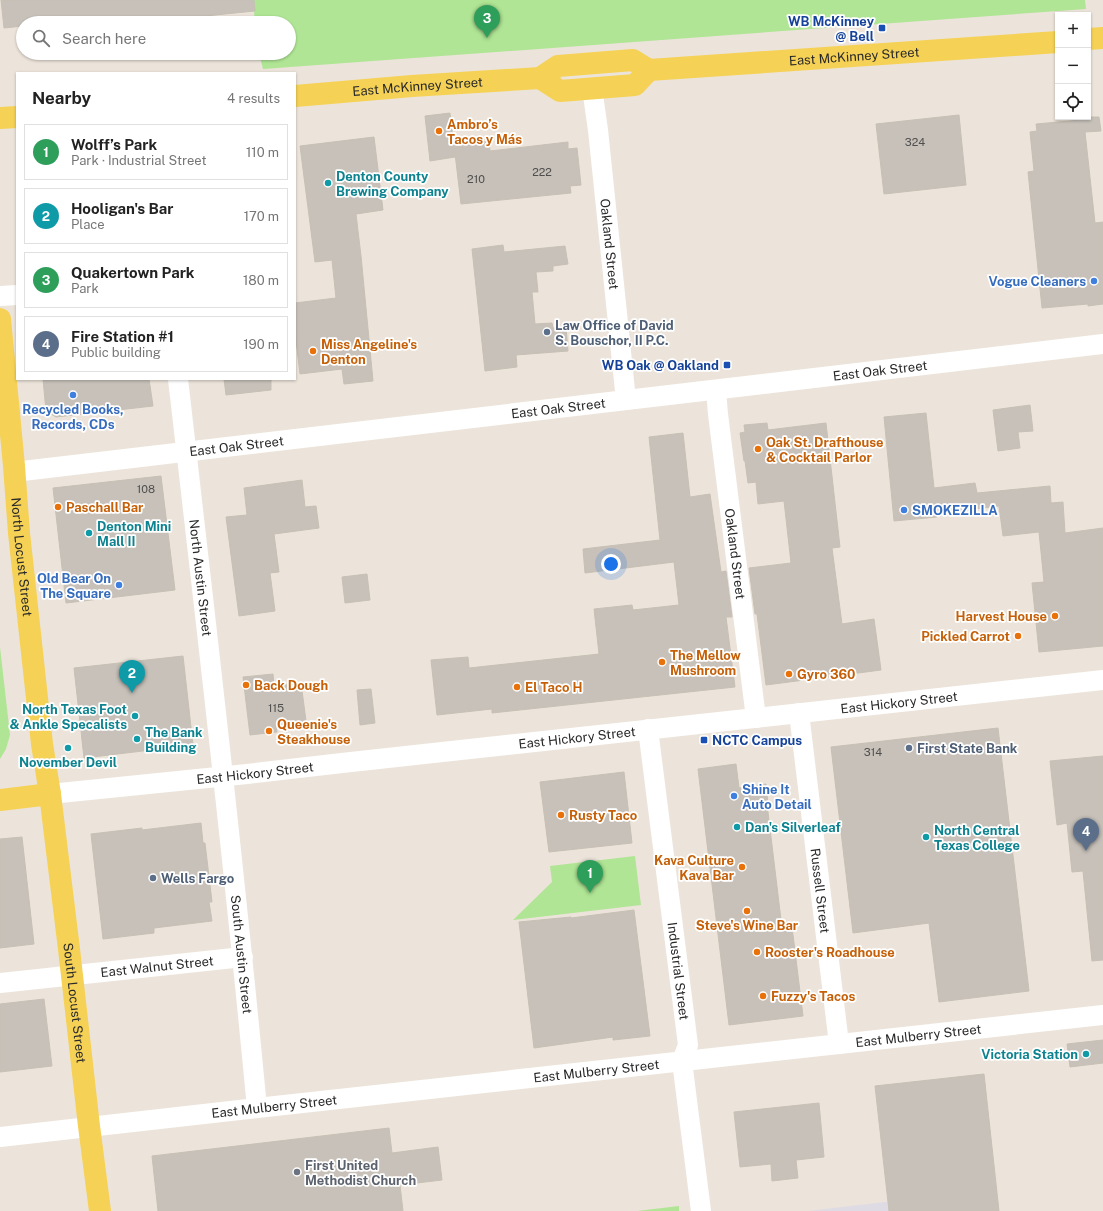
<!DOCTYPE html>
<meta charset="utf-8">
<style>
:root{--surface:#fff;--page:#f2f2f2;--text:#222;--muted:#767676;--line:#e0e0e0;--accent:#3458ff}
body{margin:0;font-family:"Public Sans",sans-serif;background:var(--page);color:var(--text)}
.controls{position:absolute;right:12px;top:12px;display:grid;overflow:hidden;border-radius:0px;box-shadow:0 1px 3px #0004}
.controls button{width:36px;height:36px;display:grid;place-items:center;padding:0;border:0;border-bottom:1px solid var(--line);background:var(--surface);color:var(--text);font:20px sans-serif}
.you{position:absolute;left:611px;top:564px;width:14px;height:14px;margin:-10px;border:3px solid #fff;border-radius:50%;background:#1a73e8;box-shadow:0 0 0 6px #1a73e833}
.badge{display:grid;place-items:center;width:26px;height:26px;border-radius:50%;background:var(--accent);color:#fff;font-size:13px;font-weight:700}
.pin{position:absolute;translate:-50% -33px;filter:drop-shadow(0 1px 2px #0008)}
.pin::after{content:'';position:absolute;top:21px;width:14px;height:12px;background:inherit;clip-path:polygon(0 0,100% 0,50% 100%)}
.list{margin:0;padding:0;list-style:none}
h2{display:flex;justify-content:space-between;align-items:center;height:52px;margin:0;padding:0 16px;font-size:17px}
h2 small{font-size:13px;font-weight:400;color:var(--muted)}
.list li{display:grid;grid-template-columns:26px 1fr auto;gap:12px;align-items:center;box-sizing:border-box;height:56px;margin:0 8px 8px;padding:0 8px;border:1px solid var(--line);border-radius:0px}
.list b{display:block;font-size:15px;white-space:nowrap}
.list p{margin:0;font-size:13px;white-space:nowrap;color:var(--muted)}
.list em{font-size:13px;font-style:normal;color:var(--muted)}
.icon{flex:none;width:22px;height:22px;fill:none;stroke:currentColor;stroke-width:2;stroke-linecap:round;stroke-linejoin:round}
.map{position:relative;flex:none;width:1103px;height:1211px;overflow:hidden}
.search{position:absolute;background:var(--surface);box-shadow:0 1px 3px #0004;left:16px;top:16px;width:280px;height:44px;display:flex;align-items:center;gap:10px;box-sizing:border-box;padding:0 14px;border-radius:22px;color:var(--muted);font-size:15px}
.panel{position:absolute;background:var(--surface);box-shadow:0 1px 3px #0004;left:16px;top:72px;width:280px;height:308px;border-radius:0px}
.map>svg:first-child{display:block}
.industrial{fill:#dedbe4}
.green{fill:#afe594}
.building{fill:#c7c1ba;stroke:#c7c0b4}
.lines{fill:none;stroke-linecap:round;stroke-linejoin:round}
.minor{stroke:#fff;stroke-width:20}
.major{stroke:#f5d156;stroke-width:22}
.transit-dot{fill:#1a4fb4;stroke:#fff;stroke-width:1.5}
.food-dot{fill:#e8710a;stroke:#fff;stroke-width:1.5}
.culture-dot{fill:#0f9aa8;stroke:#fff;stroke-width:1.5}
.shop-dot{fill:#3f7fe0;stroke:#fff;stroke-width:1.5}
.service-dot{fill:#5c6f8a;stroke:#fff;stroke-width:1.5}
.worship-dot{fill:#6b7280;stroke:#fff;stroke-width:1.5}
.labels{text-anchor:middle;dominant-baseline:central;stroke-width:3.5;stroke-linejoin:round;paint-order:stroke}
.number-label{font-size:11px;fill:#504f4d}
.transit-label{font-size:13px;font-weight:bold;fill:#164399;stroke:#fff;text-anchor:end}
.street-label{font-size:13px;fill:#292929;stroke:#fff}
.food-label{font-size:13px;font-weight:bold;fill:#c56008;stroke:#fff;text-anchor:start}
.culture-label{font-size:13px;font-weight:bold;fill:#0d838f;stroke:#fff;text-anchor:start}
.shop-label{font-size:13px;font-weight:bold;fill:#366cbe;stroke:#fff;text-anchor:end}
.service-label{font-size:13px;font-weight:bold;fill:#4e5e75;stroke:#fff;text-anchor:start}
.worship-label{font-size:13px;font-weight:bold;fill:#5b616d;stroke:#fff;text-anchor:start}
</style>
<div class="map">
<svg width="1103" height="1211" viewBox="0 0 1103 1211">
<rect width="100%" height="100%" fill="#ece4da"/>
<polygon class="industrial" points="910,1199 912,1211 808,1211"/>
<g class="green">
<polygon points="253,0 1085,0 1086,9 263,69 259,53 289,53 289,23 255,23"/>
<polygon points="0,647 10,735 6,749 0,759"/>
<polygon points="635,856 641,905 513,920 552,882 550,866"/>
<polygon points="679,1206 679,1211 637,1211"/>
</g>
<g class="building">
<polygon points="1,0 254,0 255,11 205,16 205,23 151,23 151,17 91,23 23,23 23,26 4,28"/>
<polygon points="450,113 455,157 430,161 425,116"/>
<polygon points="959,115 966,185 884,194 876,124"/>
<polygon points="1080,117 1099,117 1101,131 1085,132 1095,223 1103,222 1103,304 1088,306 1088,304 1042,308 1028,172 1034,171 1030,132 1037,131 1036,124 1081,120"/>
<polygon points="374,137 383,210 356,214 361,256 373,381 344,384 342,369 300,374 295,332 295,303 336,298 332,260 315,262 300,146"/>
<polygon points="489,141 490,151 568,142 568,149 577,148 581,185 570,186 571,193 461,204 454,145"/>
<polygon points="503,245 504,252 565,246 568,264 553,266 553,271 536,272 538,292 532,292 535,324 552,323 553,328 566,327 568,351 516,355 517,367 485,371 472,249"/>
<polygon points="43,379 149,379 153,406 56,417 46,411"/>
<polygon points="224,379 271,379 271,390 226,395"/>
<polygon points="1030,405 1033,431 1018,432 1020,448 998,451 993,410"/>
<polygon points="926,413 934,488 975,483 977,493 1050,486 1051,503 1063,502 1065,533 1103,528 1103,646 1039,652 1032,583 1044,582 1039,532 1003,536 999,506 936,514 937,517 894,521 884,417"/>
<polygon points="767,423 768,430 826,423 840,547 832,548 842,624 874,619 881,670 766,685 757,614 755,614 749,568 791,563 784,501 758,504 756,482 748,483 745,461 744,461 740,433 745,432 744,425"/>
<polygon points="683,433 690,497 710,494 721,572 726,571 732,617 726,617 735,687 492,713 492,709 437,715 431,660 468,657 469,668 599,654 594,609 632,605 633,610 679,605 674,562 585,573 583,549 660,540 649,437"/>
<polygon points="161,476 175,590 66,603 53,488"/>
<polygon points="302,480 305,507 316,506 319,528 274,534 279,572 270,573 275,611 239,616 226,517 247,515 244,488"/>
<polygon points="367,574 370,600 345,603 342,577"/>
<polygon points="183,656 193,745 84,758 74,668"/>
<polygon points="273,674 274,686 301,683 306,721 276,725 277,732 250,735 243,677"/>
<polygon points="371,689 375,723 360,725 357,690"/>
<polygon points="998,728 1029,991 939,1002 929,923 853,933 831,747"/>
<polygon points="1103,756 1103,960 1092,961 1083,871 1072,872 1067,823 1057,825 1050,761"/>
<polygon points="736,764 739,788 766,784 768,804 767,804 782,928 792,927 803,1016 729,1025 698,769"/>
<polygon points="624,772 632,843 549,852 540,782"/>
<polygon points="201,823 203,843 205,843 212,902 209,902 212,921 154,928 154,933 103,939 91,834 142,828 142,830"/>
<polygon points="22,837 34,944 0,948 0,839"/>
<polygon points="634,910 650,1036 613,1040 613,1037 534,1048 519,922 571,917 571,918"/>
<polygon points="44,999 52,1066 0,1072 0,1004"/>
<polygon points="1103,1040 1103,1063 1070,1067 1067,1044"/>
<polygon points="984,1074 999,1211 889,1211 875,1086"/>
<polygon points="819,1103 824,1157 796,1160 798,1178 772,1181 771,1164 740,1167 734,1112"/>
<polygon points="389,1128 392,1153 438,1147 442,1180 400,1185 403,1211 158,1211 152,1156"/>
</g>
<g class="lines">
<g class="minor">
<path id="s1" d="M592,88L598,130L626,400"/>
<polyline points="0,296 17,295"/>
<path id="s2" d="M178,379C206,622 234,864 257,1108"/>
<path id="s3" d="M716,390L718,414L756,718"/>
<path id="s4" d="M14,472L1103,344"/>
<path id="s5" d="M799,713L839,1044"/>
<path id="s6" d="M648,729L688,1045L682,1061L701,1211"/>
<path id="s7" d="M50,794L247,774L342,763L1103,680"/>
<path id="s8" d="M0,983L243,957"/>
<path id="s9" d="M0,1137L257,1108L1103,1015"/>
</g>
<g class="major">
<polyline points="1088,39 1103,38"/>
<polyline points="540,78 560,91 635,85 649,70"/>
<path id="s10" d="M295,96L412,86L540,78L558,66L633,60L649,70L1058,42"/>
<polyline points="0,118 17,117"/>
<path id="s11" d="M0,319L14,466L19,533L42,744L50,794L69,949L89,1126L100,1211"/>
<polyline points="0,800 50,794"/>
</g>
</g>
<g class="transit-dot">
<rect x="878" y="24" width="8" height="8" rx="2"/>
<rect x="723" y="361" width="8" height="8" rx="2"/>
<rect x="700" y="736" width="8" height="8" rx="2"/>
</g>
<g class="food-dot">
<circle cx="439" cy="131" r="4"/>
<circle cx="313" cy="351" r="4"/>
<circle cx="758" cy="449" r="4"/>
<circle cx="58" cy="507" r="4"/>
<circle cx="1055" cy="616" r="4"/>
<circle cx="1018" cy="636" r="4"/>
<circle cx="662" cy="662" r="4"/>
<circle cx="789" cy="674" r="4"/>
<circle cx="246" cy="685" r="4"/>
<circle cx="517" cy="687" r="4"/>
<circle cx="269" cy="731" r="4"/>
<circle cx="561" cy="815" r="4"/>
<circle cx="742" cy="867" r="4"/>
<circle cx="747" cy="911" r="4"/>
<circle cx="757" cy="952" r="4"/>
<circle cx="763" cy="996" r="4"/>
</g>
<g class="culture-dot">
<circle cx="328" cy="183" r="4"/>
<circle cx="89" cy="533" r="4"/>
<circle cx="135" cy="716" r="4"/>
<circle cx="137" cy="739" r="4"/>
<circle cx="68" cy="748" r="4"/>
<circle cx="737" cy="827" r="4"/>
<circle cx="926" cy="837" r="4"/>
<circle cx="1086" cy="1054" r="4"/>
</g>
<g class="shop-dot">
<circle cx="1094" cy="281" r="4"/>
<circle cx="73" cy="395" r="4"/>
<circle cx="904" cy="510" r="4"/>
<circle cx="119" cy="585" r="4"/>
<circle cx="734" cy="796" r="4"/>
</g>
<g class="service-dot">
<circle cx="547" cy="332" r="4"/>
<circle cx="909" cy="748" r="4"/>
<circle cx="153" cy="878" r="4"/>
</g>
<circle class="worship-dot" cx="297" cy="1172" r="4"/>
<g class="labels">
<g class="number-label">
<text x="915" y="142">324</text>
<text x="542" y="172">222</text>
<text x="476" y="179">210</text>
<text x="146" y="489">108</text>
<text x="276" y="708">115</text>
<text x="873" y="752">314</text>
</g>
<g class="transit-label">
<text x="874" y="21">WB McKinney<tspan x="874" dy="15">@ Bell</tspan></text>
<text x="719" y="365">WB Oak @ Oakland</text>
<text x="712" y="740" text-anchor="start">NCTC Campus</text>
</g>
<g class="street-label">
<text stroke="none"><textPath href="#s10" startOffset="567">East McKinney Street</textPath></text>
<text stroke="none"><textPath href="#s10" startOffset="123">East McKinney Street</textPath></text>
<text stroke="none"><textPath href="#s1" startOffset="157">Oakland Street</textPath></text>
<text stroke="none"><textPath href="#s4" startOffset="872">East Oak Street</textPath></text>
<text stroke="none"><textPath href="#s4" startOffset="548">East Oak Street</textPath></text>
<text stroke="none"><textPath href="#s4" startOffset="224">East Oak Street</textPath></text>
<text stroke="none"><textPath href="#s3" startOffset="165">Oakland Street</textPath></text>
<text stroke="none"><textPath href="#s11" startOffset="239">North Locust Street</textPath></text>
<text stroke="none"><textPath href="#s2" startOffset="200">North Austin Street</textPath></text>
<text stroke="none"><textPath href="#s7" startOffset="854">East Hickory Street</textPath></text>
<text stroke="none"><textPath href="#s7" startOffset="530">East Hickory Street</textPath></text>
<text stroke="none"><textPath href="#s7" startOffset="206">East Hickory Street</textPath></text>
<text stroke="none"><textPath href="#s5" startOffset="179">Russell Street</textPath></text>
<text stroke="none"><textPath href="#s2" startOffset="579">South Austin Street</textPath></text>
<text stroke="none"><textPath href="#s8" startOffset="158">East Walnut Street</textPath></text>
<text stroke="none"><textPath href="#s6" startOffset="244">Industrial Street</textPath></text>
<text stroke="none"><textPath href="#s11" startOffset="688">South Locust Street</textPath></text>
<text stroke="none"><textPath href="#s9" startOffset="924">East Mulberry Street</textPath></text>
<text stroke="none"><textPath href="#s9" startOffset="600">East Mulberry Street</textPath></text>
<text stroke="none"><textPath href="#s9" startOffset="276">East Mulberry Street</textPath></text>
</g>
<g class="food-label">
<text x="447" y="124">Ambro’s<tspan x="447" dy="15">Tacos y Más</tspan></text>
<text x="321" y="344">Miss Angeline's<tspan x="321" dy="15">Denton</tspan></text>
<text x="766" y="442">Oak St. Drafthouse<tspan x="766" dy="15">&amp; Cocktail Parlor</tspan></text>
<text x="66" y="507">Paschall Bar</text>
<text x="1047" y="616" text-anchor="end">Harvest House</text>
<text x="1010" y="636" text-anchor="end">Pickled Carrot</text>
<text x="670" y="655">The Mellow<tspan x="670" dy="15">Mushroom</tspan></text>
<text x="797" y="674">Gyro 360</text>
<text x="254" y="685">Back Dough</text>
<text x="525" y="687">El Taco H</text>
<text x="277" y="724">Queenie's<tspan x="277" dy="15">Steakhouse</tspan></text>
<text x="569" y="815">Rusty Taco</text>
<text x="734" y="860" text-anchor="end">Kava Culture<tspan x="734" dy="15">Kava Bar</tspan></text>
<text x="747" y="925" text-anchor="middle">Steve's Wine Bar</text>
<text x="765" y="952">Rooster's Roadhouse</text>
<text x="771" y="996">Fuzzy's Tacos</text>
</g>
<g class="culture-label">
<text x="336" y="176">Denton County<tspan x="336" dy="15">Brewing Company</tspan></text>
<text x="97" y="526">Denton Mini<tspan x="97" dy="15">Mall II</tspan></text>
<text x="127" y="709" text-anchor="end">North Texas Foot<tspan x="127" dy="15">&amp; Ankle Specalists</tspan></text>
<text x="145" y="732">The Bank<tspan x="145" dy="15">Building</tspan></text>
<text x="68" y="762" text-anchor="middle">November Devil</text>
<text x="745" y="827">Dan's Silverleaf</text>
<text x="934" y="830">North Central<tspan x="934" dy="15">Texas College</tspan></text>
<text x="1078" y="1054" text-anchor="end">Victoria Station</text>
</g>
<g class="shop-label">
<text x="1086" y="281">Vogue Cleaners</text>
<text x="73" y="409" text-anchor="middle">Recycled Books,<tspan x="73" dy="15">Records, CDs</tspan></text>
<text x="912" y="510" text-anchor="start">SMOKEZILLA</text>
<text x="111" y="578">Old Bear On<tspan x="111" dy="15">The Square</tspan></text>
<text x="742" y="789" text-anchor="start">Shine It<tspan x="742" dy="15">Auto Detail</tspan></text>
</g>
<g class="service-label">
<text x="555" y="325">Law Office of David<tspan x="555" dy="15">S. Bouschor, II P.C.</tspan></text>
<text x="917" y="748">First State Bank</text>
<text x="161" y="878">Wells Fargo</text>
</g>
<g class="worship-label">
<text x="305" y="1165">First United<tspan x="305" dy="15">Methodist Church</tspan></text>
</g>
</g>
</svg>
<div class="controls">
<button>+</button>
<button>−</button>
<button><svg class="icon" aria-label="locate" viewBox="0 0 24 24"><circle cx="12" cy="12" r="6"/><path d="M12 2v4M12 18v4M2 12h4M18 12h4"/></svg></button>
</div>
<div class="you"></div>
<div class="pin badge" style="left:590px;top:893px;background:#2e9e5b">1</div>
<div class="pin badge" style="left:132px;top:693px;background:#0f9aa8">2</div>
<div class="pin badge" style="left:487px;top:38px;background:#2e9e5b">3</div>
<div class="pin badge" style="left:1086px;top:851px;background:#5c6f8a">4</div>
<div class="search"><svg class="icon" aria-label="search" viewBox="0 0 24 24"><circle cx="10" cy="10" r="6"/><path d="M15 15l6 6"/></svg>Search here</div>
<section class="panel">
<h2>Nearby<small>4 results</small></h2>
<ul class="list">
<li><span class="badge" style="background:#2e9e5b">1</span><div><b>Wolff’s Park</b><p>Park · Industrial Street</p></div><em>110 m</em></li>
<li><span class="badge" style="background:#0f9aa8">2</span><div><b>Hooligan's Bar</b><p>Place</p></div><em>170 m</em></li>
<li><span class="badge" style="background:#2e9e5b">3</span><div><b>Quakertown Park</b><p>Park</p></div><em>180 m</em></li>
<li><span class="badge" style="background:#5c6f8a">4</span><div><b>Fire Station #1</b><p>Public building</p></div><em>190 m</em></li>
</ul>
</section>
</div>
